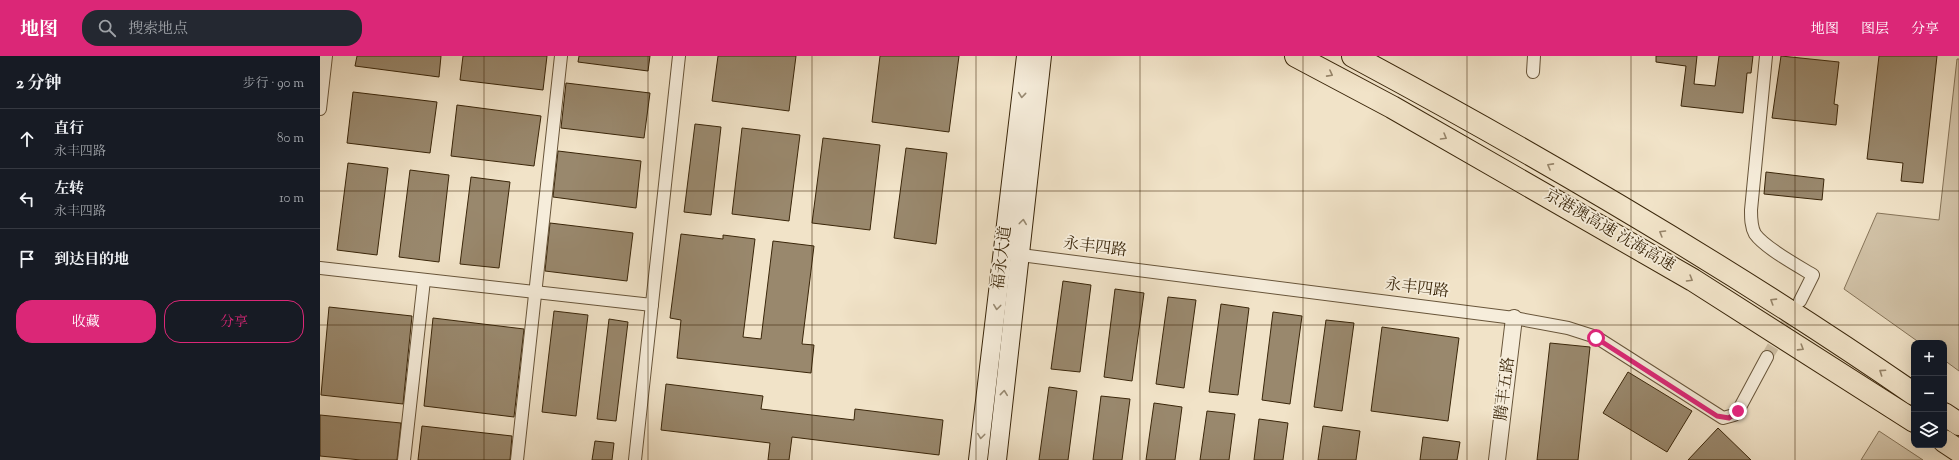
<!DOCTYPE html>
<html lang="zh">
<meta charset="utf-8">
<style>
:root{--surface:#171b24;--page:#242831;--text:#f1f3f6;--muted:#9ea1a6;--line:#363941;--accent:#db2777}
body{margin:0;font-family:"Sorts Mill Goudy","Noto Serif SC",serif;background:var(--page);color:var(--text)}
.controls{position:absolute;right:12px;bottom:12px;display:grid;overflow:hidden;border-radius:8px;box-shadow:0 4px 16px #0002}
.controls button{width:36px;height:36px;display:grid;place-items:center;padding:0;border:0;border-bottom:1px solid var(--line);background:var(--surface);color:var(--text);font:20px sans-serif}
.stop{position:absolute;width:12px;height:12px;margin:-9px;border:3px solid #db2777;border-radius:50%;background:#fff}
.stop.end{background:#db2777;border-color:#fff;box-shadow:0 1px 4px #0008}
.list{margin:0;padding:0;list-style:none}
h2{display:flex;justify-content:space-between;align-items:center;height:52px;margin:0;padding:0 16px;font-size:17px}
h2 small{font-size:13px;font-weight:400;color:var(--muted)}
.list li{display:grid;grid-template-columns:26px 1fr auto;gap:12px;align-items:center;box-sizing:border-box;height:60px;padding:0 16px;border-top:1px solid var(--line)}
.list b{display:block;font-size:15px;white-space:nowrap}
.list p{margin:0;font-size:13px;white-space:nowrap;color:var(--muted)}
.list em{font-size:13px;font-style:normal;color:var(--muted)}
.actions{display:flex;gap:8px;padding:12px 16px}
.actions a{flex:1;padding:9px 0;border:1px solid var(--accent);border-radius:16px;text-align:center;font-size:14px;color:var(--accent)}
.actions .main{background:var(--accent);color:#fff}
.icon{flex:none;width:22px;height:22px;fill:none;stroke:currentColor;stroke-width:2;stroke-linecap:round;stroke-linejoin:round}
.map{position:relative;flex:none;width:1639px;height:404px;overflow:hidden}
header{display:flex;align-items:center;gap:24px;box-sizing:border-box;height:56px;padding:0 20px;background:var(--accent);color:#fff}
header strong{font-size:19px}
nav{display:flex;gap:22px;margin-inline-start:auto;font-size:14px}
.search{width:280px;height:36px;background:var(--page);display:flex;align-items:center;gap:10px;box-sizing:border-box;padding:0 14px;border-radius:16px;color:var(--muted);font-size:15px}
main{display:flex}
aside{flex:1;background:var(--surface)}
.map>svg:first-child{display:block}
.green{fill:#d2c3a8;stroke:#867459}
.building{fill:#99886d;stroke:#3a260a}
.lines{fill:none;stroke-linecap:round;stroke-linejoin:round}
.minor-tunnel{stroke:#ccbda2;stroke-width:12;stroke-dasharray:12 6;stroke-linecap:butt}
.minor-casing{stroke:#68553a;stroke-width:14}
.tertiary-casing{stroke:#68553a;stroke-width:18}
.secondary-casing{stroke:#3a260a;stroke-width:20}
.motorway-casing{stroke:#3a260a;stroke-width:24}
.minor{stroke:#f6eddb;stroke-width:12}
.tertiary{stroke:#f6eddb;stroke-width:16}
.secondary{stroke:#f6eddb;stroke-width:18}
.motorway{stroke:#f1e3c8;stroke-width:22}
.oneway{stroke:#968469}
.oneway2{stroke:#988a72}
.route{stroke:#db2777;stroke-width:5}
.grid{fill:none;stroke:#3a260a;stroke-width:1;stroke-opacity:0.55}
.labels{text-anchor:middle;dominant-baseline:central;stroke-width:3.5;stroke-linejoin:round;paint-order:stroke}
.street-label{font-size:16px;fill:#3a260a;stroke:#f6eddb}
</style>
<header>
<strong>地图</strong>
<div class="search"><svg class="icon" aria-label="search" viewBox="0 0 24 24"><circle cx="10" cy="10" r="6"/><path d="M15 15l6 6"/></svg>搜索地点</div>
<nav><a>地图</a><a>图层</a><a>分享</a></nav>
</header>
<main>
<aside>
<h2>2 分钟<small>步行 · 90 m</small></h2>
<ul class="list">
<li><svg class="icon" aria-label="ahead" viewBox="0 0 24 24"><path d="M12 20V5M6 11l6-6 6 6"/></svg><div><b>直行</b><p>永丰四路</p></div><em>80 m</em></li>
<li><svg class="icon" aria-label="left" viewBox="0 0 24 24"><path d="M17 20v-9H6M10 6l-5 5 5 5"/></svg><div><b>左转</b><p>永丰四路</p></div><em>10 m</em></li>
<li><svg class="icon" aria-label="arrive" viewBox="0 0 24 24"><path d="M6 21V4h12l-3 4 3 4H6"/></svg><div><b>到达目的地</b></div></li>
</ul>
<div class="actions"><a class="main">收藏</a><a>分享</a></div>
</aside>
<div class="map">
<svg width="1639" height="404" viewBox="0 0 1639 404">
<rect width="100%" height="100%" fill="#f1e3c8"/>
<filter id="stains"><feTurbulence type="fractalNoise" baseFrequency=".005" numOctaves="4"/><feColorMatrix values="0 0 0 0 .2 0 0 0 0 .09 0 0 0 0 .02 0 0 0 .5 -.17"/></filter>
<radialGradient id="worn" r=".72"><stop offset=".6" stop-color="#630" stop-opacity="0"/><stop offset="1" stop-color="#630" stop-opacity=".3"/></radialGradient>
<g class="green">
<polygon points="1637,3 1639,3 1639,315 1624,304 1624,287 1600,287 1524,233 1557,157 1619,164"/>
<polygon points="1559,375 1603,404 1541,404"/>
</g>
<g class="building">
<polygon points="37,0 121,0 119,21 35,10"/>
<polygon points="143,0 227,0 223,34 140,24"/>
<polygon points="259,0 330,0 328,15 258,6"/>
<polygon points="398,0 476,0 469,55 392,45"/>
<polygon points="560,0 639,0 629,76 552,66"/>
<polygon points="1336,0 1377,0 1374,28 1395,30 1399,0 1433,0 1431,17 1427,17 1423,57 1361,50 1366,10 1336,6"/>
<polygon points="1461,0 1519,6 1514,48 1518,49 1516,69 1452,62"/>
<polygon points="1559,0 1617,0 1603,127 1581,125 1583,107 1547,103"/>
<polygon points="246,27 330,37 324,82 241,72"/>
<polygon points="33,36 117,46 110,97 27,87"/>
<polygon points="137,49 221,60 214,110 131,100"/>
<polygon points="375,68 401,71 391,159 364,156"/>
<polygon points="422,72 480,79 469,165 412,158"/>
<polygon points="503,82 560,89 550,174 492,167"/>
<polygon points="586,92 627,97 616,188 574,182"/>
<polygon points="238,95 321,105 316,152 233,141"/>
<polygon points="28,107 68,112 57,199 17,194"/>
<polygon points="90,114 129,119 119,206 79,201"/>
<polygon points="1446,116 1504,123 1502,144 1444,138"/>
<polygon points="151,121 190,126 179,212 140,208"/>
<polygon points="230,167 313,177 307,225 225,215"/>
<polygon points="361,178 403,183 403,179 435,183 423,281 441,283 453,185 494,190 482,288 494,289 491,317 357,302 361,264 350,262"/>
<polygon points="743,225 771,229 760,316 731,313"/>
<polygon points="795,233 824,237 812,325 784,321"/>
<polygon points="848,241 876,244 864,332 836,328"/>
<polygon points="901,248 929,252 918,339 889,336"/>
<polygon points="9,251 92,260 83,348 1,339"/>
<polygon points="234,255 268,259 256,360 222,356"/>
<polygon points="953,256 982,260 970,348 942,344"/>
<polygon points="113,262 204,273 194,361 104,350"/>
<polygon points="289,263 308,266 296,365 277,363"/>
<polygon points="1006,264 1034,267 1022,355 994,351"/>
<polygon points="1062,271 1139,282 1128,365 1051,355"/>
<polygon points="1230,287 1270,291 1258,404 1217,404"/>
<polygon points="1308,316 1372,355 1347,396 1283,357"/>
<polygon points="346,328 443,340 441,353 534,364 535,353 623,364 619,399 472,381 469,404 448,404 450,387 341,374"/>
<polygon points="729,331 757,335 748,404 719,404"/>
<polygon points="781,340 810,343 802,404 773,404"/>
<polygon points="834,347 862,351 855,404 826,404"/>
<polygon points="887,355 915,358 909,404 880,404"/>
<polygon points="0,359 81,367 77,404 41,404 0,400"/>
<polygon points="939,363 968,367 963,404 934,404"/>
<polygon points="102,370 192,380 190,404 98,404"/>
<polygon points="1003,370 1040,375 1036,404 998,404"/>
<polygon points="1398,372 1431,404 1368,404"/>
<polygon points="1103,381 1140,386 1137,404 1100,404"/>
<polygon points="275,385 294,387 292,404 272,404"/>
</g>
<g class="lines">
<polyline class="minor-tunnel" points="1447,301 1475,253"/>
<g class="minor-casing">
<g id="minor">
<path d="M1446,0L1431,154C1431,162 1431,171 1435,178C1445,192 1478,210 1493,219L1480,245"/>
<polyline points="1213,16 1214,0"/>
<polyline points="0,53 6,0"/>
<polyline points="693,198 1194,262 1248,272 1276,281 1403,362 1414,359 1418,355 1447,301"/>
<polyline points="0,212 332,249"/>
<polyline points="84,404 104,224"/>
<polyline points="197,404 241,0"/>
<polyline points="315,404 359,0"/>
</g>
</g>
<g class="tertiary-casing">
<polyline id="tertiary" points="1177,404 1194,262"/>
</g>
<g class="secondary-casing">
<g id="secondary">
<polyline points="658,404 706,0"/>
<polyline points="677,404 722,0"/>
</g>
</g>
<g class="motorway-casing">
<g id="motorway">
<polyline points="976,0 1072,51 1373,224 1594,365"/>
<path d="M1033,0C1225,103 1414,214 1594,338"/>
<polyline points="1624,358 1639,368"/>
<polyline points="1624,385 1639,395"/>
</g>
</g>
<use href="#minor" class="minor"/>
<use href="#tertiary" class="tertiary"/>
<use href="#secondary" class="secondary"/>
<use href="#motorway" class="motorway"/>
</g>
<defs><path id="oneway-chevron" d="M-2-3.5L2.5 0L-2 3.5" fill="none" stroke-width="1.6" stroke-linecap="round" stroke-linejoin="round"/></defs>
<g class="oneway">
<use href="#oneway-chevron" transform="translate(1010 18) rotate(28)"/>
<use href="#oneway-chevron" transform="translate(1124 81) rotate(30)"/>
<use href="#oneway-chevron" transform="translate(1230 110) rotate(-151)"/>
<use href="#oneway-chevron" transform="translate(1342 177) rotate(-149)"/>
<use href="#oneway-chevron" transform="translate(1370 223) rotate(31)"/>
<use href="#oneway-chevron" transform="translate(1453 245) rotate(-148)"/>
<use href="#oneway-chevron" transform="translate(1481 292) rotate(32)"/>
<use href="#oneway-chevron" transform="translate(1562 316) rotate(-146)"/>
</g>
<g class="oneway2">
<use href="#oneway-chevron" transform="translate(702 39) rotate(96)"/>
<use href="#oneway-chevron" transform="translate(703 166) rotate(-83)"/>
<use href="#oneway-chevron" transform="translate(677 251) rotate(97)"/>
<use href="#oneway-chevron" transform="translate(684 337) rotate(-84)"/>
<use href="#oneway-chevron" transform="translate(661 380) rotate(97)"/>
</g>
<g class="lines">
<polyline class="route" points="1276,282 1397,360 1409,362 1418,355"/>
</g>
<path class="grid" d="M164,0V404M328,0V404M492,0V404M656,0V404M820,0V404M983,0V404M1147,0V404M1311,0V404M1475,0V404M0,135H1639M0,269H1639"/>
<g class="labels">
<g class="street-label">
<text transform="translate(1289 175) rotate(30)">京港澳高速 沈海高速</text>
<text transform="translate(775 192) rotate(7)">永丰四路</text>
<text transform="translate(683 202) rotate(-83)">福永大道</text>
<text transform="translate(1097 233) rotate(7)">永丰四路</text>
<text transform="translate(1186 333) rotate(-83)">腾丰五路</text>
</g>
</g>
<rect width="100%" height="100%" filter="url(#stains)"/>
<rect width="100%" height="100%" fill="url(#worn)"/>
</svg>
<div class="controls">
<button>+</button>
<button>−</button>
<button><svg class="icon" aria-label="layers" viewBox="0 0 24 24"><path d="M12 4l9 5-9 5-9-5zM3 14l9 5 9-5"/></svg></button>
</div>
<div class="stop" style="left:1276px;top:282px"></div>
<div class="stop end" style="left:1418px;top:355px"></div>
</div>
</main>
